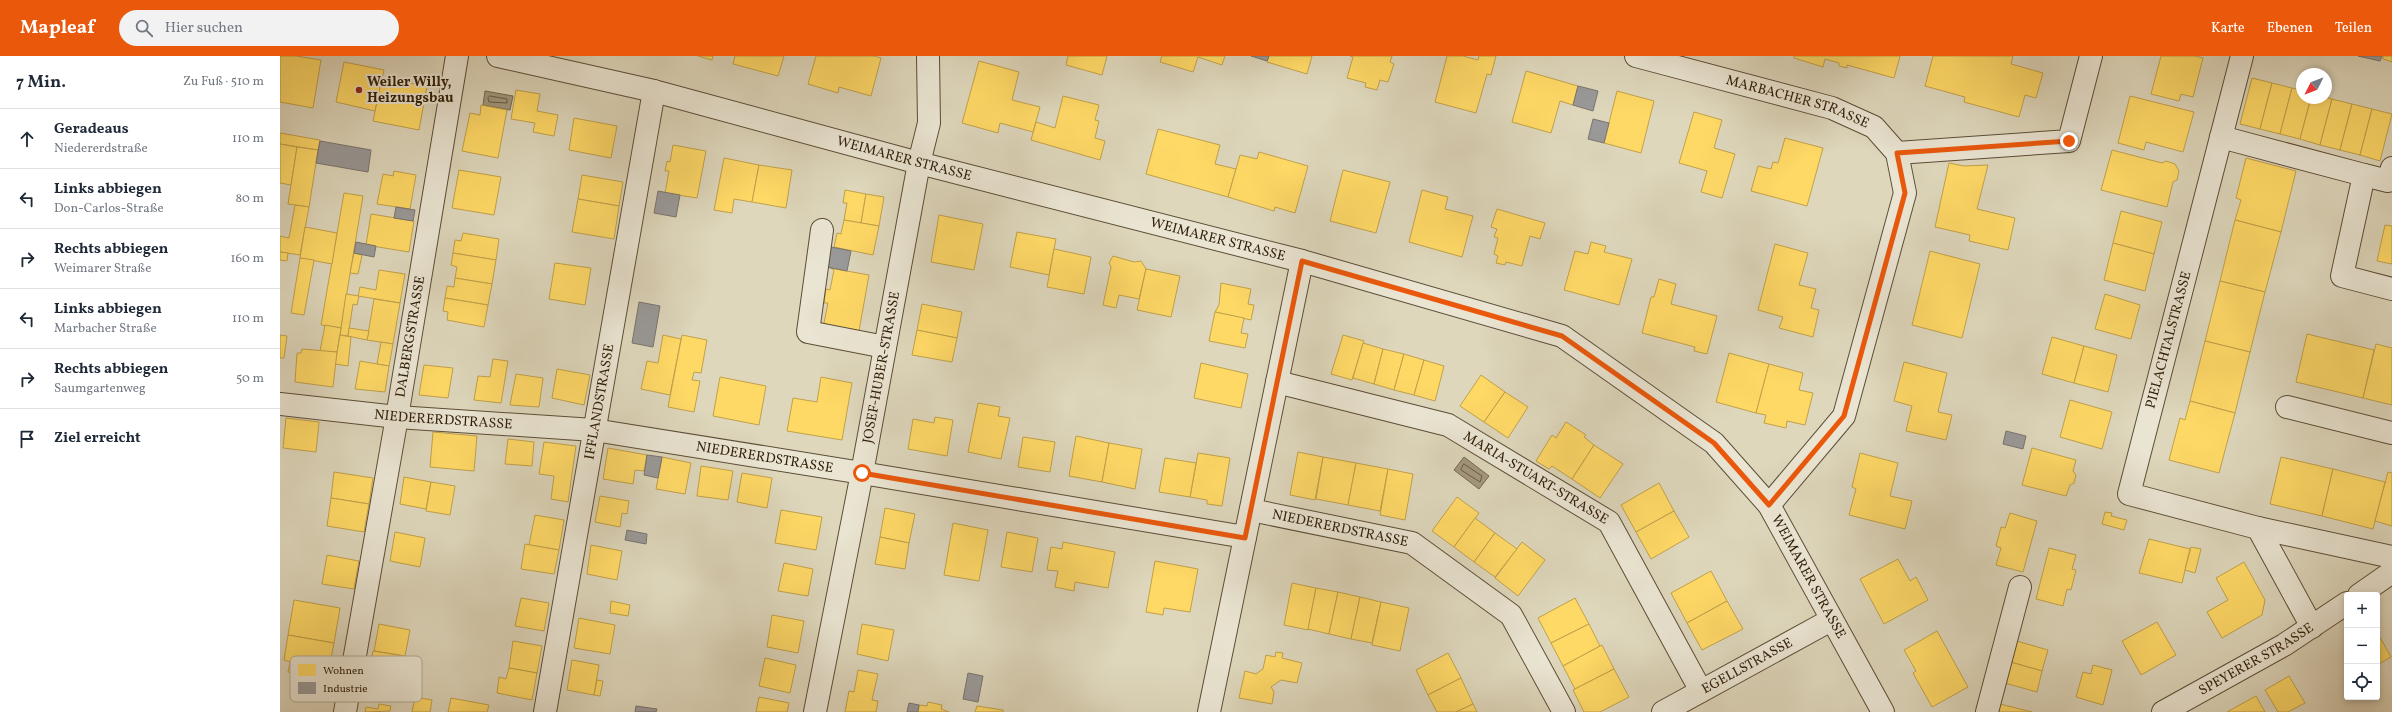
<!DOCTYPE html>
<html lang="de">
<meta charset="utf-8">
<style>
:root{--surface:#fff;--page:#f2f2f3;--text:#1f2937;--muted:#747a83;--line:#e0e1e3;--accent:#ea580c}
body{margin:0;font-family:Vollkorn,serif;background:var(--page);color:var(--text)}
.controls{position:absolute;right:12px;bottom:12px;display:grid;overflow:hidden;border-radius:4px;box-shadow:0 2px 6px #0003}
.controls button{width:36px;height:36px;display:grid;place-items:center;padding:0;border:0;border-bottom:1px solid var(--line);background:var(--surface);color:var(--text);font:20px sans-serif}
.compass{position:absolute;left:2016px;top:12px;width:36px;height:36px;border-radius:50%;background:var(--surface);box-shadow:0 2px 6px #0003;rotate:228deg}
.stop{position:absolute;width:12px;height:12px;margin:-9px;border:3px solid #ea580c;border-radius:50%;background:#fff}
.stop.end{background:#ea580c;border-color:#fff;box-shadow:0 1px 4px #0008}
.list{margin:0;padding:0;list-style:none}
h2{display:flex;justify-content:space-between;align-items:center;height:52px;margin:0;padding:0 16px;font-size:17px}
h2 small{font-size:13px;font-weight:400;color:var(--muted)}
.list li{display:grid;grid-template-columns:26px 1fr auto;gap:12px;align-items:center;box-sizing:border-box;height:60px;padding:0 16px;border-top:1px solid var(--line)}
.list b{display:block;font-size:15px;white-space:nowrap}
.list p{margin:0;font-size:13px;white-space:nowrap;color:var(--muted)}
.list em{font-size:13px;font-style:normal;color:var(--muted)}
.icon{flex:none;width:22px;height:22px;fill:none;stroke:currentColor;stroke-width:2;stroke-linecap:round;stroke-linejoin:round}
.map{position:relative;flex:none;width:2112px;height:656px;overflow:hidden}
header{display:flex;align-items:center;gap:24px;box-sizing:border-box;height:56px;padding:0 20px;background:var(--accent);color:#fff}
header strong{font-size:19px}
nav{display:flex;gap:22px;margin-inline-start:auto;font-size:14px}
.search{width:280px;height:36px;background:var(--page);display:flex;align-items:center;gap:10px;box-sizing:border-box;padding:0 14px;border-radius:22px;color:var(--muted);font-size:15px}
main{display:flex}
aside{flex:1;background:var(--surface)}
.map>svg:first-child{display:block}
.water{fill:#a3987f;stroke:#756850}
.homes{fill:#ffd966;stroke:#c1a14a}
.industry{fill:#999;stroke:#7a746e}
.lines{fill:none;stroke-linecap:round;stroke-linejoin:round}
.shore{stroke:#6a5c44;stroke-width:1}
.minor-casing{stroke:#5c4d36;stroke-width:24}
.minor{stroke:#eae5d3;stroke-width:22}
.route{stroke:#ea580c;stroke-width:5}
.poi-dot{fill:#8f2418;stroke:#eae5d3;stroke-width:1.5}
.labels{text-anchor:middle;dominant-baseline:central;stroke-width:4;stroke-linejoin:round;paint-order:stroke}
.poi-label{font-size:14px;font-weight:bold;fill:#301f09;stroke:#eae5d3;text-anchor:start}
.street-label{font-size:14px;fill:#301f09;stroke:#eae5d3}
.key{fill:#eae5d3;stroke:#b2aa96;stroke-width:1}
.key-label{font-size:11px;fill:#301f09}
</style>
<header>
<strong>Mapleaf</strong>
<div class="search"><svg class="icon" aria-label="search" viewBox="0 0 24 24"><circle cx="10" cy="10" r="6"/><path d="M15 15l6 6"/></svg>Hier suchen</div>
<nav><a>Karte</a><a>Ebenen</a><a>Teilen</a></nav>
</header>
<main>
<aside>
<h2>7 Min.<small>Zu Fuß · 510 m</small></h2>
<ul class="list">
<li><svg class="icon" aria-label="ahead" viewBox="0 0 24 24"><path d="M12 20V5M6 11l6-6 6 6"/></svg><div><b>Geradeaus</b><p>Niedererdstraße</p></div><em>110 m</em></li>
<li><svg class="icon" aria-label="left" viewBox="0 0 24 24"><path d="M17 20v-9H6M10 6l-5 5 5 5"/></svg><div><b>Links abbiegen</b><p>Don-Carlos-Straße</p></div><em>80 m</em></li>
<li><svg class="icon" aria-label="right" viewBox="0 0 24 24"><path d="M7 20v-9h11M14 6l5 5-5 5"/></svg><div><b>Rechts abbiegen</b><p>Weimarer Straße</p></div><em>160 m</em></li>
<li><svg class="icon" aria-label="left" viewBox="0 0 24 24"><path d="M17 20v-9H6M10 6l-5 5 5 5"/></svg><div><b>Links abbiegen</b><p>Marbacher Straße</p></div><em>110 m</em></li>
<li><svg class="icon" aria-label="right" viewBox="0 0 24 24"><path d="M7 20v-9h11M14 6l5 5-5 5"/></svg><div><b>Rechts abbiegen</b><p>Saumgartenweg</p></div><em>50 m</em></li>
<li><svg class="icon" aria-label="arrive" viewBox="0 0 24 24"><path d="M6 21V4h12l-3 4 3 4H6"/></svg><div><b>Ziel erreicht</b></div></li>
</ul>
</aside>
<div class="map">
<svg width="2112" height="656" viewBox="0 0 2112 656">
<rect width="100%" height="100%" fill="#ded7bc"/>
<filter id="stains"><feTurbulence type="fractalNoise" baseFrequency=".005" numOctaves="4"/><feColorMatrix values="0 0 0 0 .2 0 0 0 0 .09 0 0 0 0 .02 0 0 0 .5 -.17"/></filter>
<radialGradient id="worn" r=".72"><stop offset=".6" stop-color="#630" stop-opacity="0"/><stop offset="1" stop-color="#630" stop-opacity=".3"/></radialGradient>
<g class="water">
<polygon points="205,35 233,40 230,54 203,49"/>
<polygon points="1184,401 1209,420 1199,433 1174,414"/>
</g>
<g class="homes">
<polygon points="0,0 16,0 41,4 33,52 0,46"/>
<polygon points="418,0 433,0 432,4"/>
<polygon points="455,0 504,0 498,20 453,8"/>
<polygon points="536,0 594,0 601,2 591,40 559,31 558,37 528,28"/>
<polygon points="788,0 827,0 822,19 786,9"/>
<polygon points="882,0 945,0 942,9 918,1 913,16 880,6"/>
<polygon points="989,0 1032,0 1027,18 987,6"/>
<polygon points="1070,0 1112,0 1110,6 1114,8 1108,26 1100,24 1097,34 1085,31 1086,27 1067,22 1073,1"/>
<polygon points="1167,0 1183,0 1198,4 1199,0 1216,0 1211,19 1207,18 1196,57 1155,46"/>
<polygon points="1514,0 1620,0 1614,22 1567,9 1567,12 1559,10 1559,7 1545,3 1543,11 1514,2"/>
<polygon points="1653,0 1733,0 1731,8 1763,17 1756,42 1745,39 1739,61 1684,46 1685,41 1645,30"/>
<polygon points="1881,0 1915,0 1923,2 1913,41 1901,38 1899,45 1871,38"/>
<polygon points="2103,0 2112,0 2112,6 2103,3"/>
<polygon points="699,5 739,16 732,44 760,51 753,76 720,67 718,77 682,67"/>
<polygon points="64,6 104,14 95,55 56,46"/>
<polygon points="1246,15 1298,30 1293,49 1280,45 1271,77 1232,66"/>
<polygon points="102,22 147,30 139,74 93,65"/>
<polygon points="1972,22 1992,27 1980,73 1960,68"/>
<polygon points="1992,27 2012,32 2000,78 1980,73"/>
<polygon points="2012,32 2022,35 2022,42 2031,42 2020,83 2000,78"/>
<polygon points="236,34 260,38 257,55 278,59 274,80 253,76 255,67 231,63"/>
<polygon points="1337,35 1374,45 1361,97 1324,87"/>
<polygon points="783,40 819,49 815,64 819,65 815,82 825,85 820,104 751,84 756,66 775,72"/>
<polygon points="1850,40 1914,56 1903,96 1866,86 1864,94 1838,87"/>
<polygon points="2046,41 2052,43 2040,89 2020,83 2031,42"/>
<polygon points="2052,43 2072,48 2060,94 2040,89"/>
<polygon points="2072,48 2092,53 2080,99 2060,94"/>
<polygon points="201,49 227,54 218,102 182,95 190,57 200,59"/>
<polygon points="2092,53 2112,58 2100,105 2080,99"/>
<polygon points="1414,56 1442,64 1434,92 1455,98 1442,142 1421,136 1427,115 1399,107"/>
<polygon points="294,62 337,70 331,102 289,94"/>
<polygon points="878,73 940,89 935,108 956,113 948,141 866,118"/>
<polygon points="0,77 40,84 38,94 0,88"/>
<polygon points="1505,82 1543,92 1527,150 1471,135 1478,110 1491,113 1493,106 1498,107"/>
<polygon points="0,88 17,91 11,129 0,127"/>
<polygon points="393,89 426,95 417,142 385,137 389,115 385,115 387,105 390,106"/>
<polygon points="17,91 38,94 29,151 8,148"/>
<polygon points="1832,94 1882,107 1886,105 1895,108 1899,115 1897,124 1893,126 1887,151 1821,134"/>
<polygon points="979,96 1028,110 1015,157 995,151 994,155 948,141 960,99 977,103"/>
<polygon points="444,102 479,109 472,146 454,143 452,157 434,154"/>
<polygon points="1966,102 2016,115 2001,176 1955,164 1961,144 1956,142"/>
<polygon points="1669,107 1684,110 1708,109 1697,153 1735,162 1728,194 1689,185 1690,179 1655,171"/>
<polygon points="479,109 512,114 506,152 472,146"/>
<polygon points="179,114 221,121 214,159 172,152"/>
<polygon points="1063,114 1110,126 1096,177 1050,165"/>
<polygon points="114,115 136,119 130,153 97,148 103,118 113,120"/>
<polygon points="302,119 343,126 339,150 298,143"/>
<polygon points="565,134 586,138 581,167 564,164 567,147 563,147"/>
<polygon points="1142,134 1168,141 1165,153 1193,160 1182,201 1129,186"/>
<polygon points="64,137 83,140 61,272 41,269"/>
<polygon points="586,138 604,141 599,170 581,167"/>
<polygon points="298,143 339,150 334,183 292,176"/>
<polygon points="15,149 29,151 20,199 0,196 0,180 9,182"/>
<polygon points="1217,153 1265,167 1260,183 1250,180 1242,210 1226,206 1225,209 1216,207 1218,200 1214,198 1218,182 1214,181 1217,173 1211,171"/>
<polygon points="1841,155 1882,166 1874,198 1833,187"/>
<polygon points="91,158 134,165 129,196 86,189"/>
<polygon points="659,159 703,168 694,214 651,206"/>
<polygon points="564,164 599,170 593,199 554,191 557,177 561,178"/>
<polygon points="1955,164 2001,176 1985,236 1940,225"/>
<polygon points="2105,169 2112,170 2112,208 2097,205"/>
<polygon points="25,171 57,177 52,208 20,202"/>
<polygon points="737,176 776,183 769,219 730,211"/>
<polygon points="183,177 219,183 216,204 173,197 175,184 181,185"/>
<polygon points="1311,186 1326,190 1324,196 1352,203 1339,249 1284,234 1295,195 1308,198"/>
<polygon points="1833,187 1874,198 1865,235 1824,224"/>
<polygon points="1495,188 1528,197 1519,229 1536,233 1531,252 1539,254 1533,281 1499,272 1503,261 1478,254"/>
<polygon points="774,193 811,201 804,238 767,231"/>
<polygon points="1650,195 1700,208 1682,282 1632,269"/>
<polygon points="0,196 8,197 7,205 0,204"/>
<polygon points="74,197 82,199 78,218 70,217"/>
<polygon points="173,197 216,204 212,228 175,222 177,211 171,209"/>
<polygon points="833,200 854,206 861,205 866,213 859,243 839,239 836,252 823,249 831,211 829,207"/>
<polygon points="20,202 34,204 24,259 11,257"/>
<polygon points="275,207 311,212 305,249 269,243"/>
<polygon points="550,212 589,219 579,275 539,268 544,267 548,247 544,247 546,233 550,234 554,214"/>
<polygon points="866,213 900,220 891,261 857,254"/>
<polygon points="99,214 125,218 120,247 78,240 80,231 96,234"/>
<polygon points="175,222 212,228 208,249 165,242 167,230 174,231"/>
<polygon points="1379,223 1396,228 1391,248 1437,260 1427,298 1414,295 1415,291 1362,277 1371,241 1374,241"/>
<polygon points="1940,225 1985,236 1970,296 1925,285"/>
<polygon points="941,227 971,233 968,248 974,249 971,264 935,256 939,249"/>
<polygon points="66,238 79,240 77,249 73,248 68,280 60,279"/>
<polygon points="1825,238 1860,249 1851,283 1815,273"/>
<polygon points="165,242 208,249 204,271 167,264 168,256 163,255"/>
<polygon points="94,243 120,247 113,288 87,284"/>
<polygon points="642,248 682,256 677,282 637,274"/>
<polygon points="935,256 964,262 961,277 968,278 965,292 929,285"/>
<polygon points="45,269 61,272 57,296 40,295"/>
<polygon points="69,272 89,275 87,284 68,280"/>
<polygon points="637,274 677,282 672,306 632,299"/>
<polygon points="2027,278 2094,294 2083,342 2016,326"/>
<polygon points="0,279 7,280 4,302 0,302"/>
<polygon points="60,279 71,281 68,310 55,308"/>
<polygon points="383,279 401,283 390,339 361,333 367,305 378,307"/>
<polygon points="402,279 427,284 421,317 414,316 412,324 420,325 414,356 388,351"/>
<polygon points="1063,279 1084,285 1072,324 1051,318"/>
<polygon points="1772,281 1804,290 1794,327 1762,318"/>
<polygon points="1925,285 1970,296 1955,357 1910,345"/>
<polygon points="101,286 113,288 109,310 97,308"/>
<polygon points="1083,287 1103,293 1094,328 1073,322"/>
<polygon points="2096,288 2112,292 2112,349 2083,342"/>
<polygon points="1804,290 1837,299 1828,336 1794,327"/>
<polygon points="22,293 57,296 53,331 15,326 17,297 21,297"/>
<polygon points="1103,293 1124,298 1114,334 1094,328"/>
<polygon points="1449,297 1489,308 1476,357 1436,346"/>
<polygon points="1124,298 1144,304 1134,339 1114,334"/>
<polygon points="213,303 228,305 221,347 194,344 198,320 210,321"/>
<polygon points="1144,304 1164,310 1155,345 1134,339"/>
<polygon points="80,305 109,310 105,336 75,333"/>
<polygon points="1624,306 1667,317 1658,356 1672,359 1666,384 1626,375 1632,350 1614,345"/>
<polygon points="921,307 968,318 961,352 914,342"/>
<polygon points="1489,308 1523,317 1519,334 1533,337 1525,369 1507,365 1506,372 1484,367 1486,359 1476,357"/>
<polygon points="144,309 173,312 168,342 139,339"/>
<polygon points="277,313 310,319 304,349 272,342"/>
<polygon points="236,318 263,322 259,351 230,349"/>
<polygon points="1201,319 1225,336 1204,366 1180,350"/>
<polygon points="440,321 486,330 479,369 433,360"/>
<polygon points="541,321 572,327 562,384 507,375 513,342 537,346"/>
<polygon points="1225,336 1248,351 1228,382 1204,366"/>
<polygon points="1790,344 1832,356 1822,393 1780,381"/>
<polygon points="1910,345 1955,357 1939,417 1889,404 1900,362 1905,364"/>
<polygon points="698,347 720,351 718,360 730,362 721,403 688,396"/>
<polygon points="655,361 673,364 667,400 628,393 633,363 654,367"/>
<polygon points="6,362 39,366 36,396 3,392"/>
<polygon points="1286,366 1306,379 1304,381 1314,389 1292,423 1272,410 1269,413 1256,405 1272,379 1276,382"/>
<polygon points="153,376 197,380 194,415 150,411"/>
<polygon points="796,380 829,387 822,426 789,420"/>
<polygon points="743,381 775,386 770,416 738,411"/>
<polygon points="228,383 254,386 252,410 225,408"/>
<polygon points="264,386 296,390 288,446 271,443 274,420 259,418"/>
<polygon points="829,387 862,393 855,433 822,426"/>
<polygon points="1314,389 1343,408 1320,442 1292,423"/>
<polygon points="328,392 367,399 364,415 355,414 353,428 323,423"/>
<polygon points="1752,392 1796,404 1793,415 1796,419 1794,427 1790,429 1786,440 1742,429"/>
<polygon points="1018,396 1043,401 1035,444 1010,439"/>
<polygon points="918,397 950,402 942,450 927,448 927,444 910,441"/>
<polygon points="1580,397 1618,407 1610,440 1632,445 1625,473 1569,459 1576,433 1572,431"/>
<polygon points="382,401 411,407 405,438 376,433"/>
<polygon points="1043,401 1076,407 1068,449 1036,443"/>
<polygon points="2001,401 2053,413 2042,460 1990,448"/>
<polygon points="885,402 916,407 910,441 879,436"/>
<polygon points="1076,407 1108,413 1100,455 1068,449"/>
<polygon points="421,410 453,415 448,444 417,440"/>
<polygon points="1108,413 1133,418 1125,464 1100,459"/>
<polygon points="2053,413 2105,426 2093,473 2042,460"/>
<polygon points="54,416 93,422 89,448 51,442"/>
<polygon points="2108,416 2112,417 2112,470 2095,465"/>
<polygon points="462,417 492,422 487,452 457,446"/>
<polygon points="124,421 151,426 146,453 120,448"/>
<polygon points="151,426 175,430 170,459 146,455"/>
<polygon points="1379,427 1394,455 1356,476 1341,449"/>
<polygon points="320,440 349,445 347,458 342,457 340,471 315,466"/>
<polygon points="1177,441 1199,457 1174,491 1152,475"/>
<polygon points="51,442 89,448 84,476 47,470"/>
<polygon points="605,452 635,458 629,487 600,481"/>
<polygon points="501,454 542,461 536,494 495,487"/>
<polygon points="1394,455 1409,481 1371,503 1356,476"/>
<polygon points="1825,456 1832,457 1831,460 1847,464 1844,474 1822,468"/>
<polygon points="1730,457 1757,465 1743,516 1716,509 1721,492 1716,490 1721,471 1725,472"/>
<polygon points="255,459 284,464 279,494 249,489"/>
<polygon points="1195,462 1215,477 1194,506 1174,491"/>
<polygon points="673,467 708,474 699,525 664,519"/>
<polygon points="115,476 145,482 140,511 110,505"/>
<polygon points="727,476 758,482 752,516 721,511"/>
<polygon points="1215,477 1237,493 1215,521 1194,506"/>
<polygon points="600,481 629,487 625,513 595,508"/>
<polygon points="1869,483 1910,493 1902,527 1859,517"/>
<polygon points="783,486 835,496 828,532 795,526 794,535 775,531 778,515 767,514 771,491 782,493"/>
<polygon points="1242,486 1265,504 1238,540 1215,522"/>
<polygon points="245,488 279,494 274,518 241,513"/>
<polygon points="311,489 342,495 337,524 307,518"/>
<polygon points="1911,491 1921,493 1915,517 1905,514"/>
<polygon points="1769,492 1796,499 1792,513 1796,514 1791,534 1787,533 1783,550 1756,543"/>
<polygon points="47,499 79,505 74,533 42,528"/>
<polygon points="1618,503 1630,525 1636,521 1648,544 1604,568 1580,523"/>
<polygon points="875,505 918,513 910,556 884,552 883,559 866,556"/>
<polygon points="1964,506 1985,544 1982,559 1942,582 1927,556 1948,544 1936,522"/>
<polygon points="504,507 533,513 528,540 498,535"/>
<polygon points="1431,515 1447,545 1407,567 1391,537"/>
<polygon points="1012,527 1036,532 1028,574 1004,569"/>
<polygon points="1036,532 1058,536 1049,578 1028,573"/>
<polygon points="1058,536 1080,541 1071,583 1049,578"/>
<polygon points="1080,541 1101,546 1092,587 1071,583"/>
<polygon points="241,542 269,547 264,575 235,570"/>
<polygon points="1295,542 1309,568 1271,587 1258,562"/>
<polygon points="14,544 60,552 54,587 8,579"/>
<polygon points="331,545 350,549 348,560 330,557"/>
<polygon points="1447,545 1463,573 1422,594 1407,567"/>
<polygon points="1101,546 1129,552 1120,595 1092,589"/>
<polygon points="492,559 524,565 518,597 487,591"/>
<polygon points="299,562 335,569 330,598 294,592"/>
<polygon points="1877,566 1896,599 1861,619 1842,585"/>
<polygon points="99,568 130,574 125,600 94,595"/>
<polygon points="582,568 614,574 608,605 577,598"/>
<polygon points="1309,568 1320,590 1283,610 1271,587"/>
<polygon points="1657,575 1688,631 1652,651 1633,617 1636,615 1624,594"/>
<polygon points="2097,576 2111,601 2097,609"/>
<polygon points="8,579 54,587 47,623 8,616 10,606 4,604"/>
<polygon points="1733,584 1768,594 1762,615 1727,605"/>
<polygon points="233,585 262,590 257,617 229,612"/>
<polygon points="1322,589 1334,613 1295,633 1283,610"/>
<polygon points="93,595 124,600 119,628 88,623"/>
<polygon points="996,596 1003,597 1002,602 1022,607 1017,627 1001,624 991,631 994,636 992,648 959,642 965,615 976,618 983,613 986,599 995,601"/>
<polygon points="1168,597 1181,622 1148,639 1136,614"/>
<polygon points="485,602 516,609 510,637 479,630"/>
<polygon points="292,604 319,609 314,639 287,634"/>
<polygon points="1727,605 1762,615 1757,636 1721,626"/>
<polygon points="1813,609 1832,614 1823,649 1796,641 1803,616 1811,618"/>
<polygon points="229,612 257,617 252,644 217,637 219,621 226,623"/>
<polygon points="1334,613 1349,641 1320,656 1304,656 1293,634"/>
<polygon points="578,614 598,618 592,644 598,645 596,656 565,656 569,635 574,636"/>
<polygon points="2009,620 2025,647 2008,656 1998,656 1985,634"/>
<polygon points="1181,622 1193,648 1176,656 1157,656 1148,639"/>
<polygon points="317,624 323,625 320,640 314,639"/>
<polygon points="1976,640 1985,656 1947,656"/>
<polygon points="135,641 152,644 150,656 132,656"/>
<polygon points="479,641 509,647 507,656 476,656"/>
<polygon points="171,642 209,649 207,656 168,656"/>
<polygon points="648,646 662,649 661,653 669,656 638,656 639,649 647,650"/>
<polygon points="1716,647 1752,656 1714,656"/>
<polygon points="99,648 111,650 110,655 85,656 86,651 98,653"/>
<polygon points="1193,648 1197,656 1176,656"/>
<polygon points="697,650 723,654 723,656 695,656"/>
</g>
<g class="industry">
<polygon points="971,0 989,0 987,5"/>
<polygon points="2078,0 2102,0 2100,5"/>
<polygon points="1298,30 1318,35 1313,55 1293,49"/>
<polygon points="1313,63 1329,67 1324,87 1308,83"/>
<polygon points="40,85 91,94 88,116 36,107"/>
<polygon points="378,135 400,139 396,161 374,157"/>
<polygon points="116,151 135,154 133,165 114,162"/>
<polygon points="76,186 96,190 94,201 74,197"/>
<polygon points="551,191 571,195 567,215 547,211"/>
<polygon points="359,246 380,250 373,291 352,287"/>
<polygon points="1726,375 1746,380 1743,393 1723,388"/>
<polygon points="367,399 382,401 378,422 364,419"/>
<polygon points="347,474 367,478 366,488 345,484"/>
<polygon points="688,617 703,620 698,646 683,643"/>
<polygon points="629,647 639,649 638,656 627,656"/>
<polygon points="356,650 377,653 376,656 355,656"/>
</g>
<g class="lines">
<g class="shore">
<polygon points="210,40 227,43 227,47 209,46 208,42"/>
<polygon points="1184,408 1202,420 1200,426 1181,414"/>
</g>
<g class="minor-casing">
<g id="minor">
<path id="s1" d="M218,0L374,35L639,107L1022,205L1282,280L1434,387L1489,449L1603,656"/>
<path id="s2" d="M1356,0L1552,52L1594,71L1617,97L1625,137L1564,360L1489,449"/>
<polyline points="1962,0 1849,438 1978,472 2032,571"/>
<polyline points="1941,81 2084,119 2062,220 2112,233"/>
<polyline points="1617,97 1789,85 1811,0"/>
<polyline points="2084,119 2108,125 2112,112"/>
<polyline points="542,174 528,276 605,291"/>
<path id="s3" d="M997,326L1168,369L1329,466L1421,635"/>
<path id="s4" d="M0,348L117,361L314,374L582,417L965,481"/>
<polyline points="2007,351 2112,377"/>
<path id="s5" d="M971,454L1132,487L1231,559L1284,656"/>
<polyline points="1978,472 2112,501"/>
<polyline points="2079,539 2112,516"/>
<path id="s6" d="M65,656L117,361L177,0"/>
<path id="s7" d="M265,656L374,35"/>
<path id="s8" d="M535,656L582,417L639,107L649,67L648,0"/>
<polyline points="929,656 1022,205"/>
<path id="s9" d="M1383,656L1551,564"/>
<polyline points="1707,656 1740,531"/>
<path id="s10" d="M1883,656L2004,589L2067,547"/>
</g>
</g>
<use href="#minor" class="minor"/>
</g>
<g class="lines">
<polyline class="route" points="582,417 965,482 1022,205 1282,280 1434,387 1489,449 1564,360 1625,137 1617,97 1789,85"/>
</g>
<circle class="poi-dot" cx="79" cy="34" r="4"/>
<g class="labels">
<g class="poi-label">
<text x="87" y="26">Weiler Willy,<tspan x="87" dy="16">Heizungsbau</tspan></text>
</g>
<g class="street-label">
<text stroke="none"><textPath href="#s2" startOffset="168">MARBACHER STRASSE</textPath></text>
<text stroke="none"><textPath href="#s1" startOffset="419">WEIMARER STRASSE</textPath></text>
<text stroke="none"><textPath href="#s1" startOffset="743">WEIMARER STRASSE</textPath></text>
<text stroke="none"><textPath href="#s6" startOffset="381">DALBERGSTRASSE</textPath></text>
<text transform="translate(1889 284) rotate(-75)">PIELACHTALSTRASSE</text>
<text stroke="none"><textPath href="#s8" startOffset="351">JOSEF-HUBER-STRASSE</textPath></text>
<text stroke="none"><textPath href="#s7" startOffset="315">IFFLANDSTRASSE</textPath></text>
<text stroke="none"><textPath href="#s4" startOffset="164">NIEDERERDSTRASSE</textPath></text>
<text stroke="none"><textPath href="#s4" startOffset="488">NIEDERERDSTRASSE</textPath></text>
<text stroke="none"><textPath href="#s3" startOffset="279">MARIA-STUART-STRASSE</textPath></text>
<text stroke="none"><textPath href="#s5" startOffset="91">NIEDERERDSTRASSE</textPath></text>
<text stroke="none"><textPath href="#s1" startOffset="1451">WEIMARER STRASSE</textPath></text>
<text stroke="none"><textPath href="#s10" startOffset="107">SPEYERER STRASSE</textPath></text>
<text stroke="none"><textPath href="#s9" startOffset="96">EGELLSTRASSE</textPath></text>
</g>
</g>
<rect x="10" y="600" width="132" height="46" rx="6" class="key"/>
<rect x="18" y="608" width="18" height="12" fill="#ffd966"/>
<rect x="18" y="626" width="18" height="12" fill="#999"/>
<g class="key-label">
<text x="43" y="618">Wohnen</text>
<text x="43" y="636">Industrie</text>
</g>
<rect width="100%" height="100%" filter="url(#stains)"/>
<rect width="100%" height="100%" fill="url(#worn)"/>
</svg>
<div class="controls">
<button>+</button>
<button>−</button>
<button><svg class="icon" aria-label="locate" viewBox="0 0 24 24"><circle cx="12" cy="12" r="6"/><path d="M12 2v4M12 18v4M2 12h4M18 12h4"/></svg></button>
</div>
<svg class="compass" viewBox="-18 -18 36 36"><path d="M0-13l5 13h-10z" fill="#e53935"/><path d="M0 13l5-13h-10z" fill="#747a83"/></svg>
<div class="stop" style="left:582px;top:417px"></div>
<div class="stop end" style="left:1789px;top:85px"></div>
</div>
</main>
